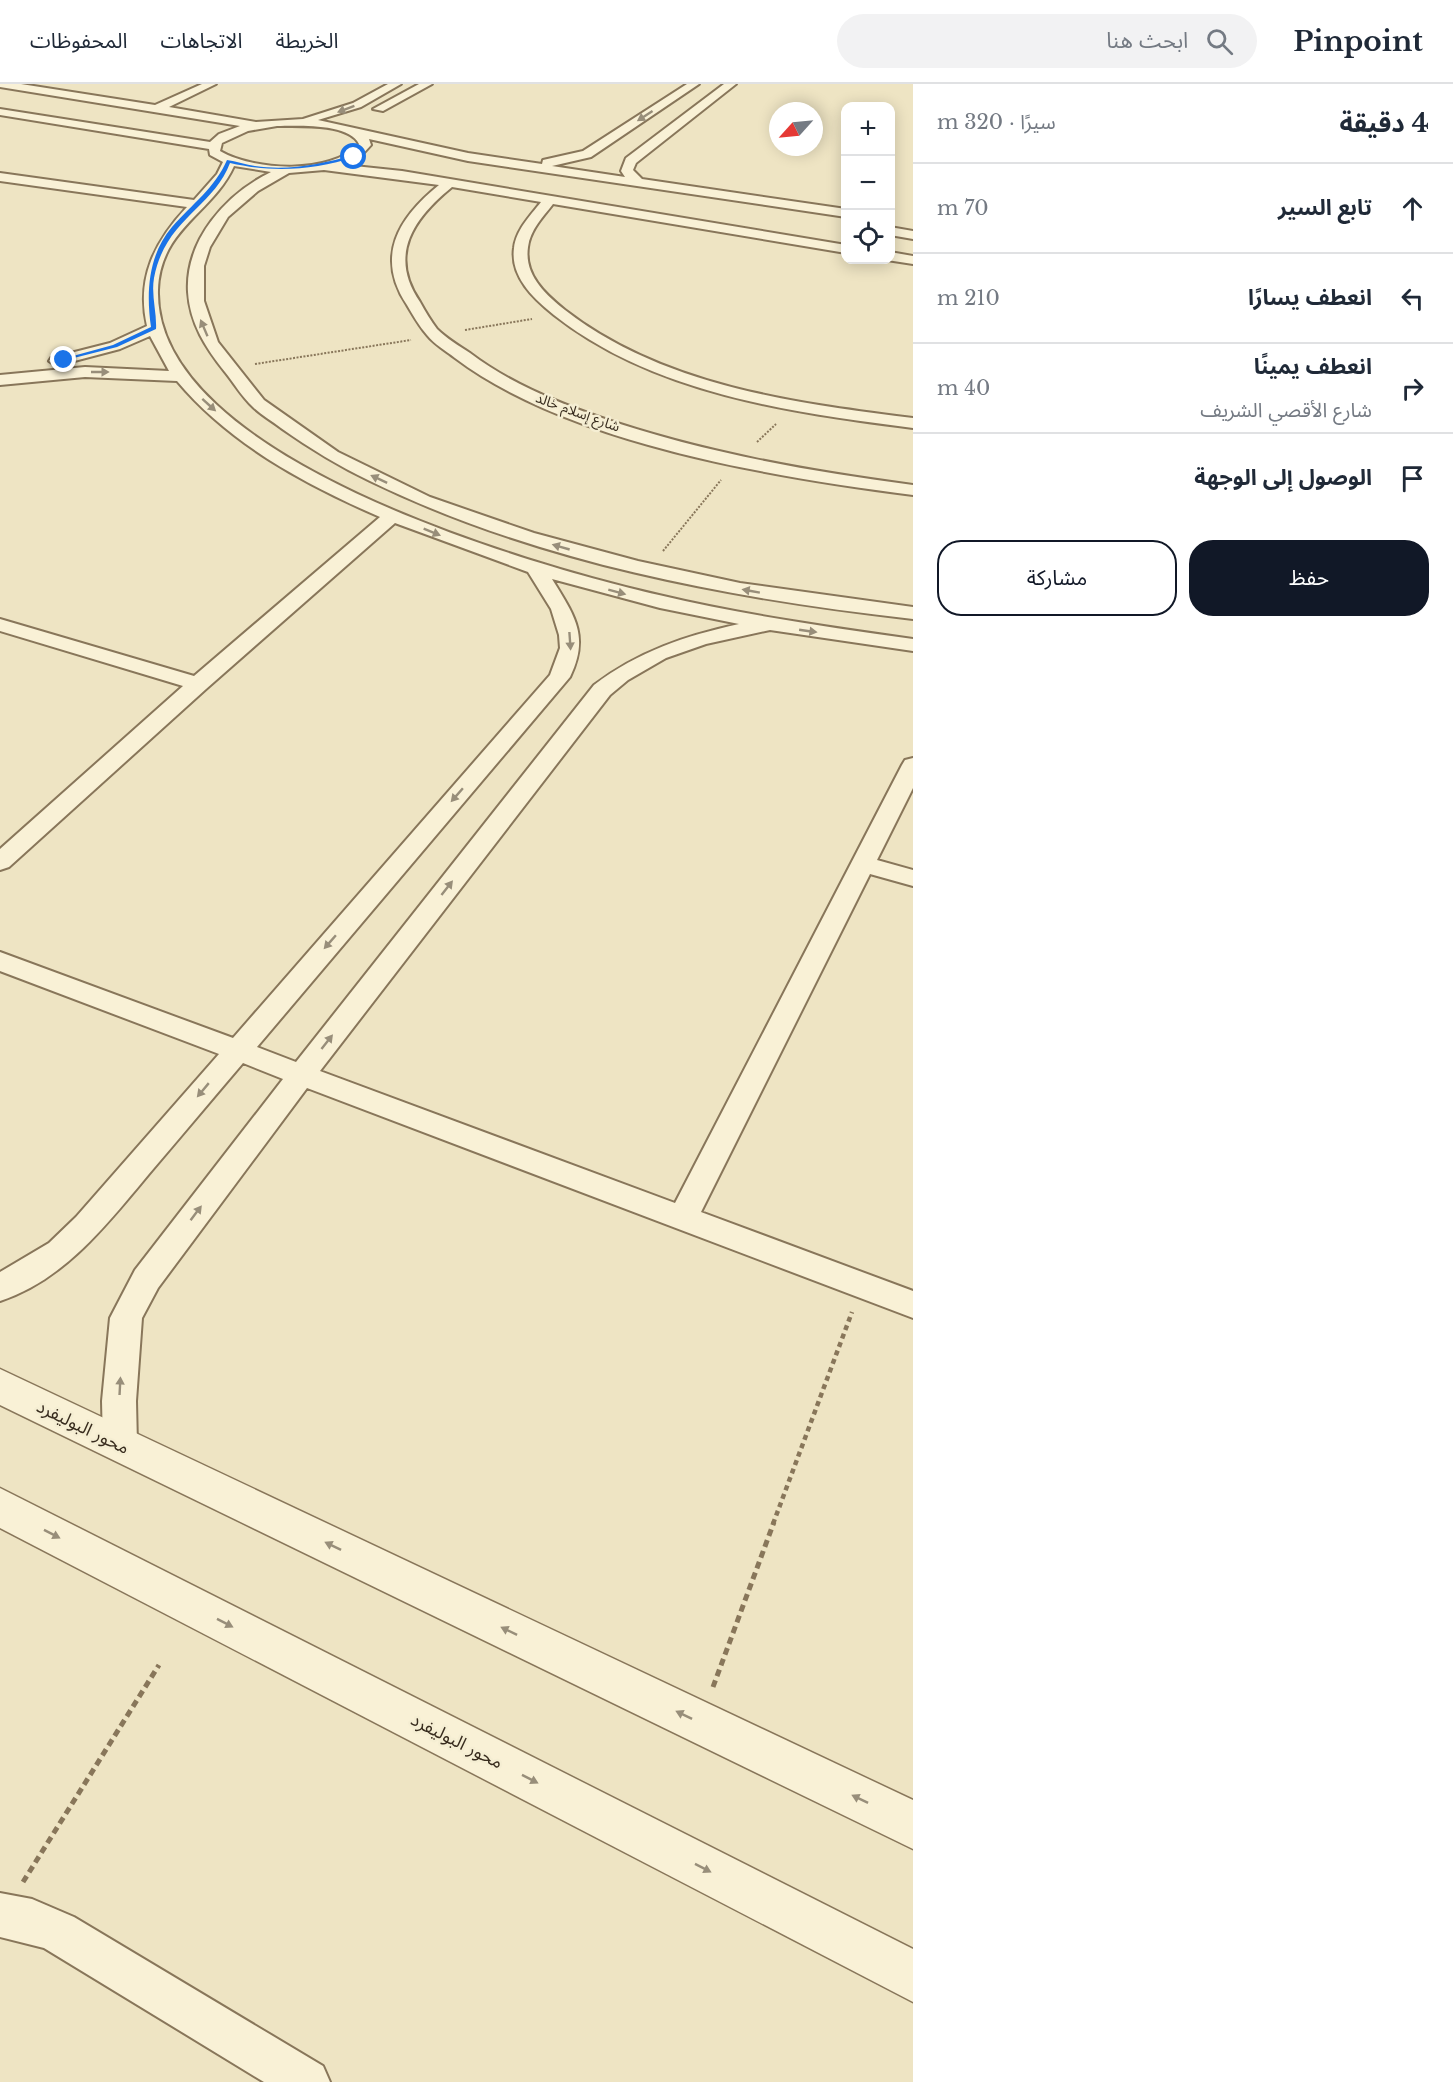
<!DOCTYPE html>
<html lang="ar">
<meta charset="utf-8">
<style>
:root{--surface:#fff;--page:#f2f2f3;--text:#1f2937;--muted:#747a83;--line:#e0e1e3;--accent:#111827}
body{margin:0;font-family:"Libre Baskerville","Noto Sans Arabic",serif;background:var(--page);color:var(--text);direction:rtl}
.controls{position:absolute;right:18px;top:18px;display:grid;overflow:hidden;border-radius:12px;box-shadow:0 3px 15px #0003}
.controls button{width:54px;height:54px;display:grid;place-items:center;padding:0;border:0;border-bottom:2px solid var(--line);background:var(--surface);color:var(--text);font:30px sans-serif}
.compass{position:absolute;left:769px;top:18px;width:54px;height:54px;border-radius:50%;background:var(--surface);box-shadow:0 3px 15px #0003;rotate:243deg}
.stop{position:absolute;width:18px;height:18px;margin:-14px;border:4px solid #1a73e8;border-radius:50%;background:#fff}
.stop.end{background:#1a73e8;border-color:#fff;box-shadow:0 2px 6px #0008}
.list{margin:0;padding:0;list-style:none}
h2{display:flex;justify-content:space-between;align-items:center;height:78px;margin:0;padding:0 24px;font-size:26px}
h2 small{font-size:20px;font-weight:400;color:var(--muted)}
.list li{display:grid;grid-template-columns:39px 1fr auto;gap:18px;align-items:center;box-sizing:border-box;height:90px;padding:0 24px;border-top:2px solid var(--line)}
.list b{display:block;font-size:22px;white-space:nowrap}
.list p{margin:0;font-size:20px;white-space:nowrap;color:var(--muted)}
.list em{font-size:20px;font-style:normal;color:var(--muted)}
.actions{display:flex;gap:12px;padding:18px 24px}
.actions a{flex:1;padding:14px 0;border:2px solid var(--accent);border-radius:24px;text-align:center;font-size:21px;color:var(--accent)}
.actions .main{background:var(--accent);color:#fff}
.icon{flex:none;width:33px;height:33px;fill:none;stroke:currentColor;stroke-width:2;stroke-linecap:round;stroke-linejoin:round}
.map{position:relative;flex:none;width:913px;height:1998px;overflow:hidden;direction:ltr}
header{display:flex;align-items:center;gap:36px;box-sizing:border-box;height:84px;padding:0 30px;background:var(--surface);border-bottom:2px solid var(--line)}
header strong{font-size:28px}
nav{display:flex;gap:33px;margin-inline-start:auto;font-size:21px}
.search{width:420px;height:54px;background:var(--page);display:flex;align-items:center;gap:15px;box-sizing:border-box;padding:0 21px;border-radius:33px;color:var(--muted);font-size:22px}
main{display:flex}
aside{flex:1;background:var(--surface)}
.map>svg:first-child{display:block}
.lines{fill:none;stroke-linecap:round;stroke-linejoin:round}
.minor-casing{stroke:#88765a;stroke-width:4}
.tertiary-casing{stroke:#88765a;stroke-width:3}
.path-far2{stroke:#88765a;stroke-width:2;stroke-dasharray:2 1.5;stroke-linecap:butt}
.path-far1{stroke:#88765a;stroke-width:4.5;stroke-dasharray:5 4;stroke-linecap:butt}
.path{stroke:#88765a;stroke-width:5;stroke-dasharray:7 4.5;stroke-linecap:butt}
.minor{fill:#f9f1d6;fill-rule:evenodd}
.tertiary{fill:#f9f1d6;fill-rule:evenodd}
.oneway{fill:#988e7a}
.route{fill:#1a73e8}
.labels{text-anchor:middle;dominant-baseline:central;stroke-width:5;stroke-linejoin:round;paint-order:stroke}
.far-street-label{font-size:14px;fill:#382c1e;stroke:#f5eed3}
.near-street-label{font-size:18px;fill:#382c1e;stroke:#f5eed3}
</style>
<header>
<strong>Pinpoint</strong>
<div class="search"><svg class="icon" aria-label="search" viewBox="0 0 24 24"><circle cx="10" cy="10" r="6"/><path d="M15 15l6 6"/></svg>ابحث هنا</div>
<nav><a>الخريطة</a><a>الاتجاهات</a><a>المحفوظات</a></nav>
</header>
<main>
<aside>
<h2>4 دقيقة<small>سيرًا · 320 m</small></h2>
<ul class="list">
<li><svg class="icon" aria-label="ahead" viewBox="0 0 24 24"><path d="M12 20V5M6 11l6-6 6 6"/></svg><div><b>تابع السير</b></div><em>70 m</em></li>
<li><svg class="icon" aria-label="left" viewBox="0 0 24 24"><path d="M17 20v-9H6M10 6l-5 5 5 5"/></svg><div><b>انعطف يسارًا</b></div><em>210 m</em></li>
<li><svg class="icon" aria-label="right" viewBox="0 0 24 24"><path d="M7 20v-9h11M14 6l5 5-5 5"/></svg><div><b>انعطف يمينًا</b><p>شارع الأقصي الشريف</p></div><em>40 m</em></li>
<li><svg class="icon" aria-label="arrive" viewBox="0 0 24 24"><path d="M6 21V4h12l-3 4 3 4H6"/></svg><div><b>الوصول إلى الوجهة</b></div></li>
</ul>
<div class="actions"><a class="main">حفظ</a><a>مشاركة</a></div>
</aside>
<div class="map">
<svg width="913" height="1998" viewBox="0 0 913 1998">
<rect width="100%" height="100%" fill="#eee4c3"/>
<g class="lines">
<g class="minor-casing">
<g id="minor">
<path d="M0,0H21L155,21L202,0H216L169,23L256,38L303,35L353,19L388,0H401L361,23L318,36L468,69L542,80L543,76L583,67L687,0H699L591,73L552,82L625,93L621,87L626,74L724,0H736L636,79L633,86L642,95L846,125V133L468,77L369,55L371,61L359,74L345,81L402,87L846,161V169L553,120C543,133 530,146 528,163C524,191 545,210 565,226C663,302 794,319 913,334V344C790,328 654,310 554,231C534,215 510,193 514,164C516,146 530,132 541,118L452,103C413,135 388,171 420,218C425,227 431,237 437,245C446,254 459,262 470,269C508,298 554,317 599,333C701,368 807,387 913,401V411C773,393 569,360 455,274C446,267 434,260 427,251C419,242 413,231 407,221C375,173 398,134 439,101L324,86L289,89L258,107L228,133L210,163L204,182V217L218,258L264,316L338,368L430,413L534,449L638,477L740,499L913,523V535C728,514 539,479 370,397C337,381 311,365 281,344C272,337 261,331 253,323C242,313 234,299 225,288C206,264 190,240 188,208C185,156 226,110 271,88L234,82C213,129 160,144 158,206C153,374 530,481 659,511C743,531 828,543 913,555V567L770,546L706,560L666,574L628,596L610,611L320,987L675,1119L902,681L905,676L913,674V704L877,776L913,786V802L870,790L701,1128L913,1207V1234L307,1004L158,1204L142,1234L136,1317L137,1361L132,1372L120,1376L108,1372L103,1361L102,1317L110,1234L135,1186L283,995L243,979C213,1014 184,1049 154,1084C110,1136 67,1195 0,1217V1188L49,1159L76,1133L219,970L0,887V868L233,954L550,591L560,564L559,551L551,525L528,488L395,439L206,605L9,783L0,786V765L183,602L0,547V535L194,592L380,433C304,400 230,360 177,297L85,293L0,301V291L85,283L169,287L150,252L120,265L63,280L57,282L49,277L51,274L110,259L147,242C136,194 155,157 187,123L0,97V89L194,116L217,90L223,78L210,71L209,65L0,31V25L210,58L219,50L240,42L0,3ZM277,42C297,42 349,39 359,60C330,91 255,87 220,67L222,59L248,47ZM552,495L660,524L739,540C685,552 639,567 594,601L296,978L257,963L570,593C590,552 574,531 552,495Z"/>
<polygon points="419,0 432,0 383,27 373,25"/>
<polygon points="890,143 913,147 913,155 890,151"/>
<polygon points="890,168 913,172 913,180 887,176 890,176"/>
<polygon points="0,1809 32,1815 74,1833 323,1982 330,1998 264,1998 44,1864 0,1853"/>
</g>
</g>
<g class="tertiary-casing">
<g id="tertiary">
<polygon points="0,1285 913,1716 913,1765 0,1321"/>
<polygon points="0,1404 913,1865 913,1918 0,1444"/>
</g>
</g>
<g class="path-far2">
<polyline points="465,246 532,235"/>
<polyline points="255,280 411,256"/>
<polyline points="757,358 776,340"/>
<polyline points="663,467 721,396"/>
</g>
<polyline class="path-far1" points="773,1440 852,1228"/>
<g class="path">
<polyline points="713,1603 774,1438"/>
<polyline points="23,1798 159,1581"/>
</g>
<use href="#minor" class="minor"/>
<use href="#tertiary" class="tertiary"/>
</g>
<defs><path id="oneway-solid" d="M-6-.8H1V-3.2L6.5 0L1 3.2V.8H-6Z" transform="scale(1.5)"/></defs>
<g class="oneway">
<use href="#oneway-solid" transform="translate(346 25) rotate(159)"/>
<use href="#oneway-solid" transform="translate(645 32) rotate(147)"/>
<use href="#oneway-solid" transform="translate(204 244) rotate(-113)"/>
<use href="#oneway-solid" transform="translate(100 288)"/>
<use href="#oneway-solid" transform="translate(209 321) rotate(42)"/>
<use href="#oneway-solid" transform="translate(379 395) rotate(-155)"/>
<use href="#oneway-solid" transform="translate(432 448) rotate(22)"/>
<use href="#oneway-solid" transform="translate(561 463) rotate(-164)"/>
<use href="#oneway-solid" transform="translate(751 507) rotate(-170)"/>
<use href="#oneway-solid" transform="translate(617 508) rotate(15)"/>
<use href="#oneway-solid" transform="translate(808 547) rotate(8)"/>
<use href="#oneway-solid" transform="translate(570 557) rotate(86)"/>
<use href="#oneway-solid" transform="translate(457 711) rotate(131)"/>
<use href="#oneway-solid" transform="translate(447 804) rotate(-52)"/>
<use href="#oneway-solid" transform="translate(330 858) rotate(131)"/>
<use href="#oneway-solid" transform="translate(327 958) rotate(-52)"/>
<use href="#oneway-solid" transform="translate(203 1006) rotate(130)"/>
<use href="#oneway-solid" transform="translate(196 1129) rotate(-53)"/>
<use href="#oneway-solid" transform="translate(120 1302) rotate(-87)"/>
<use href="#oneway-solid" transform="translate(52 1450) rotate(27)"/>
<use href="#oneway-solid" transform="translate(333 1462) rotate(-154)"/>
<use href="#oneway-solid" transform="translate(225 1539) rotate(27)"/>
<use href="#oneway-solid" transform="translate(509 1547) rotate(-154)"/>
<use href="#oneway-solid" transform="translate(684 1631) rotate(-154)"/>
<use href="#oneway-solid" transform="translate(530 1695) rotate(27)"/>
<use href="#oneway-solid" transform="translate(860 1715) rotate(-154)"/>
<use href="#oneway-solid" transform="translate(703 1784) rotate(27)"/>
</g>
<path class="route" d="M354,71L355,73C313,86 274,89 230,79C213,124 165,135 154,194C151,211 157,229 156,245L117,263L62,277V275L113,261L151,243C146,209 148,171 172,143C192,120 215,104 227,76C236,77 246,81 255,82C289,87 321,80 354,71Z"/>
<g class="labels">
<g class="far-street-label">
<text transform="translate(578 328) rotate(20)">شارع إسلام خالد</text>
</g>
<g class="near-street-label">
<text transform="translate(83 1343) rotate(26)">محور البوليفرد</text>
<text transform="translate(457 1657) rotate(27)">محور البوليفرد</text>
</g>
</g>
</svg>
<div class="controls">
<button>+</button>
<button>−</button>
<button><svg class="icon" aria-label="locate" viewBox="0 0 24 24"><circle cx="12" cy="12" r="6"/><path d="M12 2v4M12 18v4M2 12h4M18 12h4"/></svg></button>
</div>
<svg class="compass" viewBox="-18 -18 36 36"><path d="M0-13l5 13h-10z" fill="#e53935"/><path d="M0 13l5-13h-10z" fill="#747a83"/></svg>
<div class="stop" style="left:354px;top:73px"></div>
<div class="stop end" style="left:64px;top:276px"></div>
</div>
</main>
